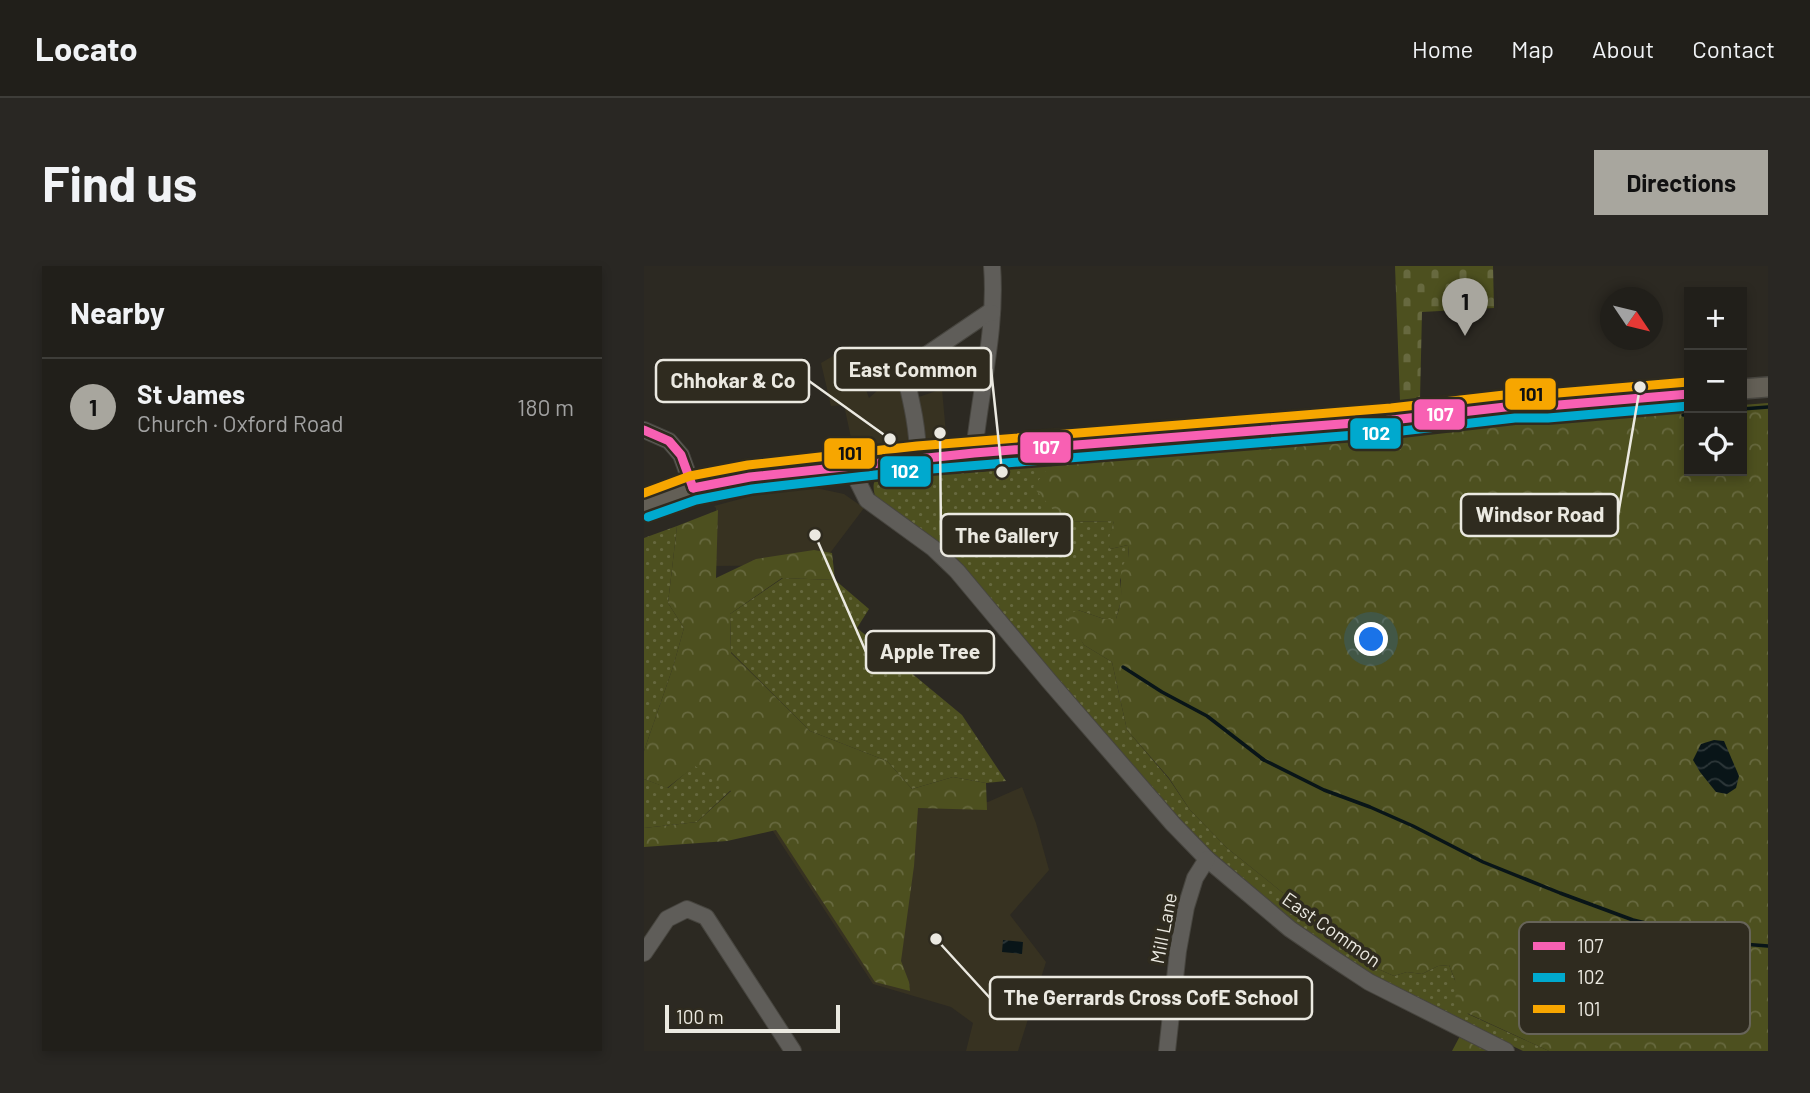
<!DOCTYPE html>
<meta charset="utf-8">
<style>
:root{--surface:#211f1a;--page:#292723;--text:#f1f3f6;--muted:#a2a2a2;--line:#3e3d39;--accent:#a8a69e}
body{margin:0;font-family:Barlow,sans-serif;background:var(--page);color:var(--text)}
.controls{position:absolute;right:21px;top:21px;display:grid;overflow:hidden;border-radius:0px;box-shadow:0 4px 10px #0003}
.controls button{width:63px;height:63px;display:grid;place-items:center;padding:0;border:0;border-bottom:2px solid var(--line);background:var(--surface);color:var(--text);font:35px sans-serif}
.compass{position:absolute;left:956px;top:21px;width:63px;height:63px;border-radius:50%;background:var(--surface);box-shadow:0 4px 10px #0003;rotate:125deg}
.scale{position:absolute;left:21px;bottom:18px;width:175px;box-sizing:border-box;padding-left:7px;border:4px solid #ebe9e1;border-top:0;font-size:19px;line-height:24px;white-space:nowrap;color:#ebe9e1;-webkit-text-stroke:5px #2f2b1f;paint-order:stroke}
.you{position:absolute;left:728px;top:374px;width:24px;height:24px;margin:-18px;border:5px solid #fff;border-radius:50%;background:#1a73e8;box-shadow:0 0 0 10px #1a73e833}
.badge{display:grid;place-items:center;width:46px;height:46px;border-radius:50%;background:var(--accent);color:#111;font-size:23px;font-weight:700}
.pin{position:absolute;translate:-50% -58px;filter:drop-shadow(0 2px 4px #0008)}
.pin::after{content:'';position:absolute;top:37px;width:24px;height:21px;background:inherit;clip-path:polygon(0 0,100% 0,50% 100%)}
.list{margin:0;padding:0;list-style:none}
h2{display:flex;justify-content:space-between;align-items:center;height:91px;margin:0;padding:0 28px;font-size:30px}
h2 small{font-size:23px;font-weight:400;color:var(--muted)}
.list li{display:grid;grid-template-columns:46px 1fr auto;gap:21px;align-items:center;box-sizing:border-box;height:98px;padding:0 28px;border-top:2px solid var(--line)}
.list b{display:block;font-size:26px;white-space:nowrap}
.list p{margin:0;font-size:23px;white-space:nowrap;color:var(--muted)}
.list em{font-size:23px;font-style:normal;color:var(--muted)}
.icon{flex:none;width:38px;height:38px;fill:none;stroke:currentColor;stroke-width:2;stroke-linecap:round;stroke-linejoin:round}
.map{position:relative;flex:none;width:1124px;height:785px;overflow:hidden;border-radius:0px}
header{display:flex;align-items:center;gap:42px;box-sizing:border-box;height:98px;padding:0 35px;background:var(--surface);border-bottom:2px solid var(--line)}
header strong{font-size:33px}
nav{display:flex;gap:38px;margin-inline-start:auto;font-size:24px}
.intro{display:flex;align-items:center;justify-content:space-between;box-sizing:border-box;height:168px;padding:0 42px}
h1{margin:0;font-size:49px}
.button{padding:18px 32px;border-radius:0px;background:var(--accent);color:#111;font-size:24px;font-weight:700}
main{display:flex;gap:42px;padding:0 42px}
aside{flex:1;background:var(--surface);border-radius:0px;box-shadow:0 4px 10px #0003}
.map>svg:first-child{display:block}
.built{fill:#373221}
.grass{fill:url(#grass-dots)}
.forest{fill:url(#forest-crowns)}
.cemetery{fill:url(#cemetery-stones)}
.water{fill:url(#water-waves)}
.lines{fill:none;stroke-linecap:round;stroke-linejoin:round}
.stream{stroke:#091518;stroke-width:3.5}
.minor-casing{stroke:#47453f;stroke-width:18}
.major-casing{stroke:#47453f;stroke-width:22}
.minor{stroke:#5f5d59;stroke-width:16}
.major{stroke:#635f56;stroke-width:19}
.bus-1-casing{stroke:#2f2b1f;stroke-width:14}
.bus-2-casing{stroke:#2f2b1f;stroke-width:14}
.bus-3-casing{stroke:#2f2b1f;stroke-width:14}
.bus-1{stroke:#f860b3;stroke-width:9}
.bus-2{stroke:#00a9ce;stroke-width:9}
.bus-3{stroke:#f7a600;stroke-width:9}
.labels{text-anchor:middle;dominant-baseline:central;stroke-width:7;stroke-linejoin:round;paint-order:stroke}
.street-label{font-size:19px;fill:#ebe9e1;stroke:#2f2b1f}
.key{fill:#2f2b1f;stroke:#676459;stroke-width:2}
.key-label{font-size:19px;fill:#ebe9e1}
.leader{fill:none;stroke:#ebe9e1;stroke-width:2.5}
.callout-dot{fill:#ebe9e1;stroke:#2f2b1f;stroke-width:2.5}
.callout{fill:#2f2b1f;stroke:#ebe9e1;stroke-width:2.5}
.callout-label{font-size:21px;text-anchor:middle;font-weight:bold;fill:#ebe9e1}
.line-badge{stroke:#2f2b1f;stroke-width:2.5}
.badge-label{font-size:19px;text-anchor:middle;font-weight:bold;fill:#fff}
.pale-badge-label{font-size:19px;text-anchor:middle;font-weight:bold;fill:#111}
</style>
<header>
<strong>Locato</strong>
<nav><a>Home</a><a>Map</a><a>About</a><a>Contact</a></nav>
</header>
<div class="intro"><h1>Find us</h1><a class="button">Directions</a></div>
<main>
<aside>
<h2>Nearby<small></small></h2>
<ul class="list">
<li><span class="badge">1</span><div><b>St James</b><p>Church · Oxford Road</p></div><em>180 m</em></li>
</ul>
</aside>
<div class="map">
<svg width="1124" height="785" viewBox="0 0 1124 785">
<defs>
<pattern id="grass-dots" width="8" height="8" patternUnits="userSpaceOnUse" patternTransform="scale(1.75)"><rect width="8" height="8" fill="#4d501f"/><path d="M2 2h.1M6 6h.1" fill="none" stroke="#67693f" stroke-width="1.8" stroke-linecap="round"/></pattern>
<pattern id="forest-crowns" width="20" height="18" patternUnits="userSpaceOnUse" patternTransform="scale(1.75)"><rect width="20" height="18" fill="#4d501f"/><path d="M2 6a3 3 0 1 1 6 0M12 15a3 3 0 1 1 6 0" fill="none" stroke="#67693f"/></pattern>
<pattern id="cemetery-stones" width="16" height="16" patternUnits="userSpaceOnUse" patternTransform="scale(1.75)"><rect width="16" height="16" fill="#4d501f"/><path d="M2 7V4a2 2 0 0 1 4 0v3zM10 15v-3a2 2 0 0 1 4 0v3z" fill="#67693f"/></pattern>
<pattern id="water-waves" width="16" height="10" patternUnits="userSpaceOnUse" patternTransform="scale(1.75)"><rect width="16" height="10" fill="#091518"/><path d="M0 5q4-4 8 0t8 0" fill="none" stroke="#2d3739"/></pattern>
</defs>
<rect width="100%" height="100%" fill="#2c2922"/>
<g class="built">
<polygon points="206,80 225,132 233,125 264,108 269,133 298,123 303,179 210,186 200,139 187,140 177,97"/>
<polygon points="152,221 167,221 200,228 220,242 180,295 170,299 68,300 72,242 70,240 115,228"/>
<polygon points="378,521 392,557 405,604 366,649 402,696 374,785 322,785 329,757 307,741 229,718 121,553 288,537 344,536"/>
</g>
<g class="grass">
<path d="M434,192L405,201L420,256L470,255L465,275L466,283L484,279L485,292L476,314L478,331L472,353H460L434,344L432,365L440,379L468,396L483,464L525,513L546,544L583,582L734,703L750,710L763,706L778,708L794,700L805,699L824,748L905,785H879L762,729L706,697L601,621L543,564L416,417L232,234C229,222 226,212 241,210L288,206H336Z"/>
<polygon points="33,260 24,337 40,362 29,401 0,485 0,272"/>
<polygon points="139,312 191,314 225,343 213,362 318,449 362,515 342,517 309,511 268,523 243,495 166,465 87,386 86,348"/>
<polygon points="51,499 87,524 53,556 0,562 0,513 24,522"/>
</g>
<g class="forest">
<path d="M1124,137V785H905L812,742L811,714L805,699L794,700L778,708L763,706L750,710L734,703L583,582L546,544L525,512L483,464L468,396L440,379L421,350L434,344L460,353H472C474,346 477,338 477,330C478,316 473,302 485,291L484,279L466,283L464,275L470,255L420,256L389,221L405,201L434,192L489,190L1045,144V205H1098V139Z"/>
<polygon points="74,244 72,312 112,293 170,284 188,287 191,314 138,312 86,348 87,387 166,465 243,495 268,523 309,511 342,517 343,544 274,542 270,600 257,695 265,716 266,725 231,716 132,564 83,575 0,581 0,562 53,556 87,525 51,500 23,522 0,513 0,485 29,401 40,362 24,337 33,260"/>
<polygon points="816,770 846,785 808,785"/>
</g>
<polygon class="cemetery" points="751,0 849,0 850,42 778,46 776,134 756,135"/>
<g class="water">
<polygon points="1070,474 1080,475 1095,510 1092,522 1083,528 1072,526 1056,506 1049,494 1057,478"/>
<polygon points="359,674 379,676 378,688 358,686"/>
</g>
<g class="lines">
<g class="stream">
<polyline points="1098,143 1124,141"/>
<polyline points="1039,149 1045,148"/>
<polyline points="479,401 518,426 563,450 620,494"/>
<polyline points="618,493 680,524 726,541 769,560 839,596 916,627 989,654 1086,677 1124,680"/>
</g>
<g class="minor-casing">
<g id="minor">
<polyline points="243,114 260,104"/>
<polyline points="0,164 25,175 37,189 49,222"/>
<path d="M330,187C336,125 353,62 348,0"/>
<path d="M274,192C274,161 267,134 260,104L344,47H348"/>
<polyline points="212,199 214,216 223,234 289,282 313,305 405,415 529,558 563,593 646,663 687,691 725,716 862,785"/>
<polyline points="0,687 23,653 43,643 62,651 149,785"/>
<polyline points="523,785 534,685 542,641 551,612 563,593"/>
</g>
</g>
<g class="major-casing">
<g id="major">
<polyline points="1098,123 1124,121"/>
<polyline points="0,240 49,222 106,211 274,192 748,154 870,140 903,140 1045,128"/>
</g>
</g>
<use href="#minor" class="minor"/>
<use href="#major" class="major"/>
<g class="bus-1-casing">
<g id="bus-1">
<polyline points="0,164 25,175 37,189 49,222"/>
<polyline points="49,222 106,211 330,187 748,154 870,140 903,140 1045,128"/>
</g>
</g>
<g class="bus-2-casing">
<polyline id="bus-2" points="4,251 52,234 108,223 275,204 749,166 871,152 904,152 1045,140"/>
</g>
<g class="bus-3-casing">
<polyline id="bus-3" points="0,227 46,210 104,199 273,180 747,142 869,128 902,128 1044,116"/>
</g>
<use href="#bus-1" class="bus-1"/>
<use href="#bus-2" class="bus-2"/>
<use href="#bus-3" class="bus-3"/>
</g>
<g class="labels">
<g class="street-label">
<text transform="translate(519 662) rotate(-79)">Mill Lane</text>
<text transform="translate(688 663) rotate(35)">East Common</text>
</g>
</g>
<rect x="875" y="656" width="231" height="112" rx="10" class="key"/>
<rect x="889" y="676" width="32" height="8" fill="#f860b3"/>
<rect x="889" y="707" width="32" height="9" fill="#00a9ce"/>
<rect x="889" y="739" width="32" height="8" fill="#f7a600"/>
<g class="key-label">
<text x="933" y="687">107</text>
<text x="933" y="718">102</text>
<text x="933" y="750">101</text>
</g>
<path class="leader" d="M358 206L347 103M246 173L165 115M996 121L974 249M296 167L297 269M171 269L222 386M292 673L346 732"/>
<g class="callout-dot">
<circle cx="358" cy="206" r="7"/>
<circle cx="246" cy="173" r="7"/>
<circle cx="996" cy="121" r="7"/>
<circle cx="296" cy="167" r="7"/>
<circle cx="171" cy="269" r="7"/>
<circle cx="292" cy="673" r="7"/>
</g>
<g class="callout">
<rect x="191" y="82" width="156" height="42" rx="7"/>
<rect x="12" y="94" width="153" height="42" rx="7"/>
<rect x="817" y="228" width="157" height="42" rx="7"/>
<rect x="297" y="248" width="131" height="42" rx="7"/>
<rect x="222" y="365" width="128" height="42" rx="7"/>
<rect x="346" y="711" width="322" height="42" rx="7"/>
</g>
<g class="callout-label">
<text x="269" y="111">East Common</text>
<text x="89" y="122">Chhokar &amp; Co</text>
<text x="896" y="256">Windsor Road</text>
<text x="363" y="277">The Gallery</text>
<text x="286" y="393">Apple Tree</text>
<text x="507" y="739">The Gerrards Cross CofE School</text>
</g>
<g class="line-badge">
<rect x="860" y="111" width="53" height="34" rx="7" fill="#f7a600"/>
<rect x="769" y="132" width="53" height="33" rx="7" fill="#f860b3"/>
<rect x="705" y="151" width="53" height="33" rx="7" fill="#00a9ce"/>
<rect x="375" y="165" width="53" height="33" rx="7" fill="#f860b3"/>
<rect x="179" y="171" width="53" height="33" rx="7" fill="#f7a600"/>
<rect x="235" y="189" width="53" height="33" rx="7" fill="#00a9ce"/>
</g>
<g class="badge-label">
<text x="796" y="155">107</text>
<text x="732" y="174">102</text>
<text x="402" y="188">107</text>
<text x="261" y="212">102</text>
</g>
<g class="pale-badge-label">
<text x="887" y="135">101</text>
<text x="206" y="194">101</text>
</g>
</svg>
<div class="controls">
<button>+</button>
<button>−</button>
<button><svg class="icon" aria-label="locate" viewBox="0 0 24 24"><circle cx="12" cy="12" r="6"/><path d="M12 2v4M12 18v4M2 12h4M18 12h4"/></svg></button>
</div>
<svg class="compass" viewBox="-18 -18 36 36"><path d="M0-13l5 13h-10z" fill="#e53935"/><path d="M0 13l5-13h-10z" fill="#a2a2a2"/></svg>
<div class="scale">100 m</div>
<div class="you"></div>
<div class="pin badge" style="left:821px;top:70px">1</div>
</div>
</main>
